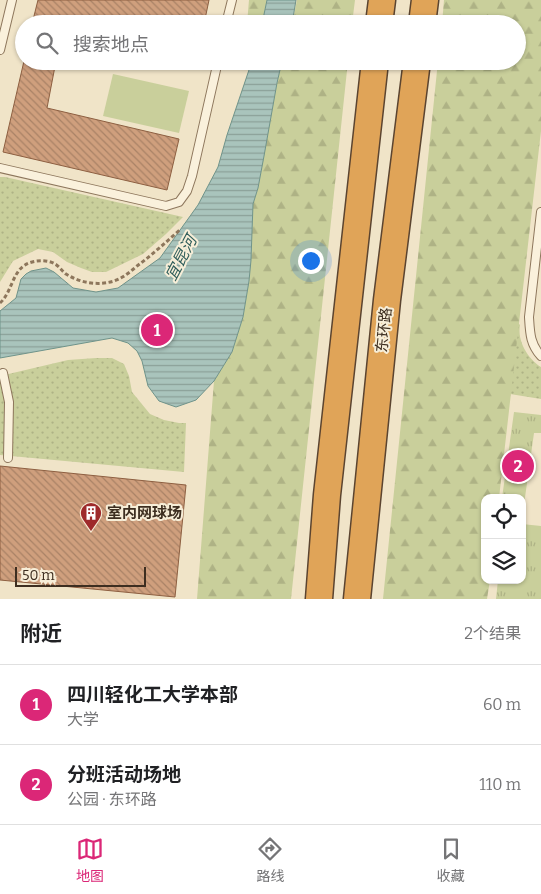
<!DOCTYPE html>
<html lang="zh">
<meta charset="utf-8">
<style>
:root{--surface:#fff;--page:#f6f6f6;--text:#202124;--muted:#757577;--line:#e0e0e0;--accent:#db2777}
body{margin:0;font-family:Bitter,"Noto Sans SC",serif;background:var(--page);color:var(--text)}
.controls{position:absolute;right:15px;bottom:15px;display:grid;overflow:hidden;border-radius:10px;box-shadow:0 1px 4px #0004}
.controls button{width:45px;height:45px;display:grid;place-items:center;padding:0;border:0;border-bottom:1px solid var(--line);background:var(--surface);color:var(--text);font:25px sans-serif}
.scale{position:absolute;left:15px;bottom:12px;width:131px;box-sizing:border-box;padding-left:5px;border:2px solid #3d2e20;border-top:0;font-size:14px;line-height:18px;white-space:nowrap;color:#3d2e20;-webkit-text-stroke:4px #f7eed8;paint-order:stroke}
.you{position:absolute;left:310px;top:260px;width:18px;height:18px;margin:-12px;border:4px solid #fff;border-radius:50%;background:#1a73e8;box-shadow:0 0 0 8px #1a73e833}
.badge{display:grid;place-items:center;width:32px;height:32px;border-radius:50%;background:var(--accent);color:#fff;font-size:16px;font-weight:700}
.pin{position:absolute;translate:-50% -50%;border:2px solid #fff;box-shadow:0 1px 5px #0006}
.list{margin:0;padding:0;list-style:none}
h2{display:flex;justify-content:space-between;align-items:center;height:65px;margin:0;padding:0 20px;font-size:21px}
h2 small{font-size:16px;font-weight:400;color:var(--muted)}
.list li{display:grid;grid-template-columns:32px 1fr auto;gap:15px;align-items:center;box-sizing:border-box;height:80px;padding:0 20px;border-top:1px solid var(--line)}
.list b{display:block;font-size:19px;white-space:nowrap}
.list p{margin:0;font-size:16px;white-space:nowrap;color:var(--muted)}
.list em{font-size:16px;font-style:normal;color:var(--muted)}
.icon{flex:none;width:28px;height:28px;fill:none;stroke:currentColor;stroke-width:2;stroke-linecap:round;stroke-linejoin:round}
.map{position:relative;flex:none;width:541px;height:599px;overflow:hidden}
.search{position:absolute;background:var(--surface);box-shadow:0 1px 4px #0004;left:15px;right:15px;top:15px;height:55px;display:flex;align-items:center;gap:12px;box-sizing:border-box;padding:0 18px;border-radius:28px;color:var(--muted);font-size:19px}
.sheet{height:225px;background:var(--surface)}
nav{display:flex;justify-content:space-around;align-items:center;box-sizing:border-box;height:70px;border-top:1px solid var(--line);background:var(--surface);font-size:14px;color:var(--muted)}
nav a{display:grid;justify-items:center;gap:2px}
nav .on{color:var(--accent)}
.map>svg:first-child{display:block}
.grass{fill:url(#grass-dots)}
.forest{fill:url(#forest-firs)}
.park{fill:url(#park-tufts)}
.pitch{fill:#c9cf9b}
.water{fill:url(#water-rules);stroke:#6f938a}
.building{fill:url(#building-back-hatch);stroke:#8d5f41}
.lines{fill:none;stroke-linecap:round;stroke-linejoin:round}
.lane-casing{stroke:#8d765c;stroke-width:10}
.highway-casing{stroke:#5b4430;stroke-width:29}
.path{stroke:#8d765c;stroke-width:3;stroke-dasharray:4 2.5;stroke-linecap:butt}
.lane{stroke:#faf1dc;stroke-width:8}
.highway{stroke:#e0a458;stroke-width:26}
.labels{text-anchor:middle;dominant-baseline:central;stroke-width:4;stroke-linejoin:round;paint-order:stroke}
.street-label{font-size:15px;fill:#3d2e20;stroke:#f7eed8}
.poi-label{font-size:15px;font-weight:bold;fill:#3d2e20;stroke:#f7eed8;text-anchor:start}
.water-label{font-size:16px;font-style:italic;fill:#2f5d5a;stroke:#f7eed8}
</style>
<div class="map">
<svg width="541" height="599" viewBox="0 0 541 599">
<defs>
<pattern id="grass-dots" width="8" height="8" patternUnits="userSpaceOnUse" patternTransform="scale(1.25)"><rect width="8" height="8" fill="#c9cf9b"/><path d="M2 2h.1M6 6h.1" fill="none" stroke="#aeb285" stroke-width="1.8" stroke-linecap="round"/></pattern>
<pattern id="forest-firs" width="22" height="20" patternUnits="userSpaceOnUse" patternTransform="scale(1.25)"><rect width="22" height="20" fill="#c9cf9b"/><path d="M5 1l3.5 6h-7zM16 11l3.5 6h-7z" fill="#aeb285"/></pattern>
<pattern id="park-tufts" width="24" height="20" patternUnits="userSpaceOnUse" patternTransform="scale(1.25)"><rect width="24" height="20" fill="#c9cf9b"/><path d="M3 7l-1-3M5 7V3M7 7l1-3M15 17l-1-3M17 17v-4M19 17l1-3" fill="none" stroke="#aeb285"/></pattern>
<pattern id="water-rules" width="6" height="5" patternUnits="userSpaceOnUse" patternTransform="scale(1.25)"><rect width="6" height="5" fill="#a9c4bc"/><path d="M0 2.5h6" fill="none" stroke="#8ba098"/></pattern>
<pattern id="building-back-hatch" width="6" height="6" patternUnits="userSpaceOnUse" patternTransform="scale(1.25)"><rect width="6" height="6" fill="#cf9f7d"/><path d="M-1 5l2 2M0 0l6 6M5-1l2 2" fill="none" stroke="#a98266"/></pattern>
</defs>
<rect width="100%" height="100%" fill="#f0e4c8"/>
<g class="grass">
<polygon points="0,177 5,177 183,217 166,234 143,254 106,272 92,272 81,268 67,262 53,252 38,249 13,261 0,282"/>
<path d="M518,323L520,325C517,341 528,359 541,367V399L510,394Z"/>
<polygon points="96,358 112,358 124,364 129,376 132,392 150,414 164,420 179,423 186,423 184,472 0,455 0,376 68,360"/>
</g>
<g class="forest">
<polygon points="249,0 267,0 262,24 247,24"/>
<polygon points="297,0 355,0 352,24 292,24"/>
<polygon points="444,0 541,0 541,131 499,498 485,498 485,580 490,580 487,599 383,599 438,61 517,61 517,24 442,24"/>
<polygon points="282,61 348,61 291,599 197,599 214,381 232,352 243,317 249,281 251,260 253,204 258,188 277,83"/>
</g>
<g class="park">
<polygon points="514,412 541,415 541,433 534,433 522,519 522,498 502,498"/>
<polygon points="522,524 541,526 541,599 496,599 498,580 522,580"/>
</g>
<polygon class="pitch" points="113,74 189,91 179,133 103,116"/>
<g class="water">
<polygon points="267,0 296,0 292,24 262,24"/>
<polygon points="252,61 282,61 277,83 264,156 258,188 253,204 251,260 249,281 243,317 232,352 214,381 196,400 176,407 159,401 148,386 142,361 137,351 128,343 112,338 0,358 0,311 16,298 21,279 26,274 31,271 46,268 54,272 73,288 96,292 118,288 160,258 198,205 218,167 227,135"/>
</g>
<g class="building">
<polygon points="38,0 209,0 204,24 96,24 66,17 64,24 32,24"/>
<polygon points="24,61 56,61 47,108 179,139 167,190 3,152"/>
<polygon points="0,466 186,485 175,597 0,580"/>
</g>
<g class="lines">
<g class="lane-casing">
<g id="lane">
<polyline points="226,24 232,0"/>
<polyline points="0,50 12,0"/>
<polyline points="0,168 166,206 179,202 187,191 192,176 218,61"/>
<path d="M541,212L529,317C530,333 530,344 541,356"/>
<polyline points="3,373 9,402 8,458"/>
</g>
</g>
<g class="highway-casing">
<g id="highway">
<polyline points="379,24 382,0"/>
<polyline points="422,24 425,0"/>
<polyline points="319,599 327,495 375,61"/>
<polyline points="357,599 387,300 417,61"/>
</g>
</g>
<path class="path" d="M0,303C12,292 12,273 25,265C33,260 47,259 55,264C59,266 62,271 66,274C80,283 98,286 114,281C123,278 130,272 137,266C152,255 166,242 181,229"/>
<use href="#lane" class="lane"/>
<use href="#highway" class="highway"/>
</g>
<defs>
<g id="building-pin" transform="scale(1.125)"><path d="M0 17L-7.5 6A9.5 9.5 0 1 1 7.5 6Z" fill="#9e2a2b" stroke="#f7eed8"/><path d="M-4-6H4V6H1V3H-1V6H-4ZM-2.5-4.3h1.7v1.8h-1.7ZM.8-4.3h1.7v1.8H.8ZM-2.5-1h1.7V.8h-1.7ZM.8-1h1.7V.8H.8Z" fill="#fff"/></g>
</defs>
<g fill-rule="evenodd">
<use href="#building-pin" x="91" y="513"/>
</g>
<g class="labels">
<g class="street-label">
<text transform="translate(384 330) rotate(-84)">东环路</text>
</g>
<g class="poi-label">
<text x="107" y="513">室内网球场</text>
</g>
<g class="water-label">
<text transform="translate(181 258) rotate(-62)">宜昆河</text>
</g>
</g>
</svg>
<div class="controls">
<button><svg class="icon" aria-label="locate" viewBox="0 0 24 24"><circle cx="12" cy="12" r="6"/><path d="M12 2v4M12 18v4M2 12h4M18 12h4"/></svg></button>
<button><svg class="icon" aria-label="layers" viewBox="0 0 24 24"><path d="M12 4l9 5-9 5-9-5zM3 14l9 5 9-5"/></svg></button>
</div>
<div class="scale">50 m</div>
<div class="you"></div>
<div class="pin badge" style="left:157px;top:330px">1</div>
<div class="pin badge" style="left:518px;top:466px">2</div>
<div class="search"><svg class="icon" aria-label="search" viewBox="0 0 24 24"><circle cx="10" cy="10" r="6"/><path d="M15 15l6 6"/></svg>搜索地点</div>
</div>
<section class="sheet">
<h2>附近<small>2个结果</small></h2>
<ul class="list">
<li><span class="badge">1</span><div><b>四川轻化工大学本部</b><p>大学</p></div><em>60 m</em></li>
<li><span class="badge">2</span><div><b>分班活动场地</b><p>公园 · 东环路</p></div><em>110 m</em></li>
</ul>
</section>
<nav>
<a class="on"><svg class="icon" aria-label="map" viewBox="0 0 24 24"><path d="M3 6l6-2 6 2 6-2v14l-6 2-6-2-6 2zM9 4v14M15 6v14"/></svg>地图</a>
<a><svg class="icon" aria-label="directions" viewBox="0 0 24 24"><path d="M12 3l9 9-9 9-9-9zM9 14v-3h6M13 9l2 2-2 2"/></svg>路线</a>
<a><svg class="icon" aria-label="saved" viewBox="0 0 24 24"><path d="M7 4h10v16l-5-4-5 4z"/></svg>收藏</a>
</nav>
